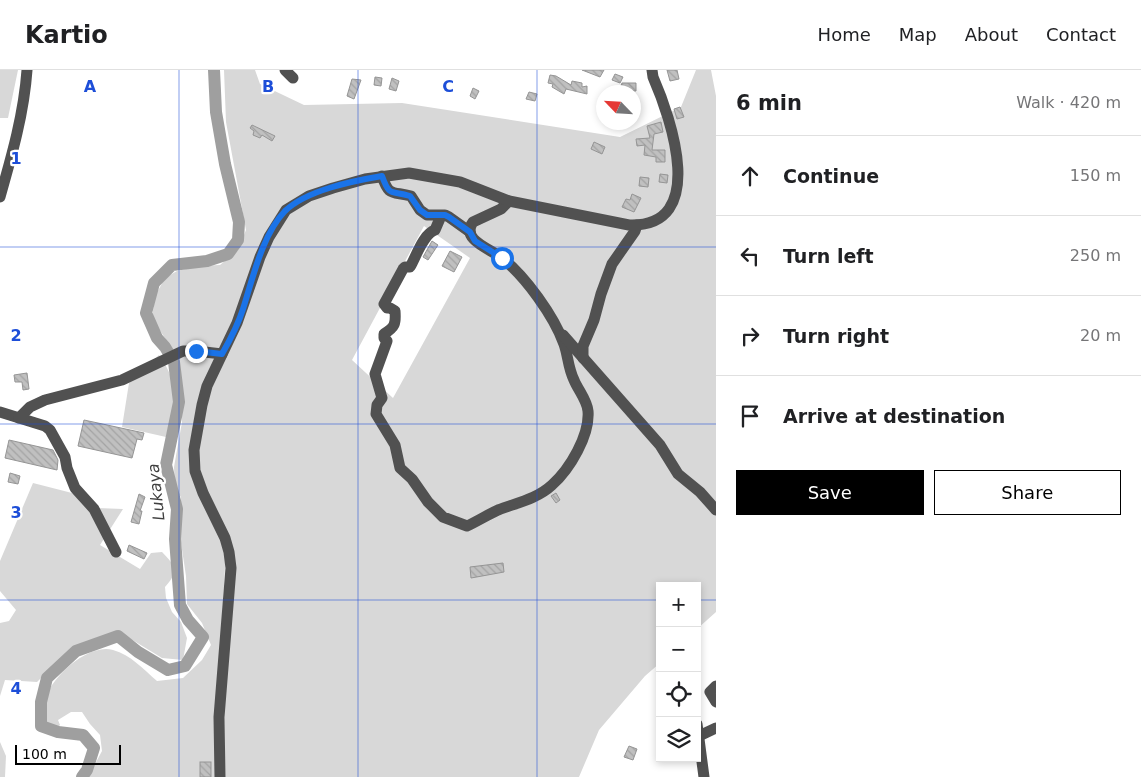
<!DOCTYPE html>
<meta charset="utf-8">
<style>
:root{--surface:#fff;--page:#f2f2f2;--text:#202124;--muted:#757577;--line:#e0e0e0;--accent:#000}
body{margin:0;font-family:"DejaVu Sans",sans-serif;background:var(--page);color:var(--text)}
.controls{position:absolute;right:15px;bottom:15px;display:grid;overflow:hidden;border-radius:0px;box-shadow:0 2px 8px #0003}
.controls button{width:45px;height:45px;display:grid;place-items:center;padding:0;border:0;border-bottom:1px solid var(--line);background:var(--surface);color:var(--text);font:25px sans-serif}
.compass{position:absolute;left:596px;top:15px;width:45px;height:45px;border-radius:50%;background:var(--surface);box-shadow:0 2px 8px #0003;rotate:295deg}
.scale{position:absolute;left:15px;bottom:12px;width:106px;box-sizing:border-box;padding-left:5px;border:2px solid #000;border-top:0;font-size:14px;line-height:18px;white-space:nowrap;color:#000;-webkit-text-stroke:4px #fff;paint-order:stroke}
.stop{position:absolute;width:15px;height:15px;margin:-11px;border:4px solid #1a73e8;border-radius:50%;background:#fff}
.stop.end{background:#1a73e8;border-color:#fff;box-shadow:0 1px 5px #0008}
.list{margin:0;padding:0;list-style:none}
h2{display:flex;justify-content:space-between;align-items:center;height:65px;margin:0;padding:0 20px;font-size:21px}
h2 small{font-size:16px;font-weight:400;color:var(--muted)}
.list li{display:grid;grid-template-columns:32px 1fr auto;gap:15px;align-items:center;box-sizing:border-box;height:80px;padding:0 20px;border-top:1px solid var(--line)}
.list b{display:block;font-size:19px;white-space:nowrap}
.list em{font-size:16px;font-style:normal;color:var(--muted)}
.actions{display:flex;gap:10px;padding:15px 20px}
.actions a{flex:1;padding:11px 0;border:1px solid var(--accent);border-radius:0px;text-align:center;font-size:18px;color:var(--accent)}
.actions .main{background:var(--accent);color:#fff}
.icon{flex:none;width:28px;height:28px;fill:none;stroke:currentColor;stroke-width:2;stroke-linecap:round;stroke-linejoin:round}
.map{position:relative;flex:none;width:716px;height:707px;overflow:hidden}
header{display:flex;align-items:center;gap:30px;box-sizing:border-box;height:70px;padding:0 25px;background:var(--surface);border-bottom:1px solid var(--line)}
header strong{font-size:24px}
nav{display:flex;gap:28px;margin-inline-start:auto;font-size:18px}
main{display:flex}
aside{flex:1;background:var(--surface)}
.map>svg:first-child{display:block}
.green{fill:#d8d8d8;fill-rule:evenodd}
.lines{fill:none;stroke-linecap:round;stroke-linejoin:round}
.river{stroke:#9f9f9f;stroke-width:12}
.building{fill:url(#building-back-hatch);stroke:#959595}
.minor{stroke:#515151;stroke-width:11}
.route{stroke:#1a73e8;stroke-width:6}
.grid{fill:none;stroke:#1d4ed8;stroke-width:1;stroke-opacity:0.55}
.labels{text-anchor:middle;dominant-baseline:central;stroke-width:4.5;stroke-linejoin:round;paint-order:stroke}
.water-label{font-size:16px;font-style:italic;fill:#404040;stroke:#fff}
.grid-label{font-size:16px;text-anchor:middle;font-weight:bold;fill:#1d4ed8;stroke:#fff;stroke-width:4.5;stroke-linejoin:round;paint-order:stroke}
</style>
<header>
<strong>Kartio</strong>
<nav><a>Home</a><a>Map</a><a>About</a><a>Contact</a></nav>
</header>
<main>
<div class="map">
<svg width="716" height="707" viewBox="0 0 716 707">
<defs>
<pattern id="building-back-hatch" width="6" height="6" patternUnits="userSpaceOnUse" patternTransform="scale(1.25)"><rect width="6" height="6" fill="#c0c0c0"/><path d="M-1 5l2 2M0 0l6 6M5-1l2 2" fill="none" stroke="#a3a3a3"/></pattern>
</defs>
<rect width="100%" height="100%" fill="#fff"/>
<g class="green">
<polygon points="0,0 18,0 8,48 0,48"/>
<path d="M224,0H255L260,14L304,35L402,33L620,67L681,37L696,0H711L716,26V542L697,559V516H660V593L645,606L599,660L579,707H225L224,625L226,480L220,586L219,707H88L102,681L100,665L90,654L82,642H71L58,650L60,655L56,659C15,643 78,570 113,580C131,585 143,599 157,611L183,608L202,590L211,575L202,553L187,534L186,506L181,473V427L175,420L174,397L182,352L181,306L179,290L152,248L155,226L165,208L177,201L199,196L220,195L238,180L246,160L226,52ZM424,156L470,188L393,328L352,290Z"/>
<path d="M159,285C181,316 175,333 166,367L122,357L129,313Z"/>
<path d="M33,413L72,423L97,438L123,439L100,475L140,499L151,483L162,482C175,495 179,502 165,517L166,528L172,542L181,552L187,568L183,590L162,588L121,563L109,564L69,580L37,612L5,610L0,626V553L9,551L16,540L0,521V491Z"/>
<polygon points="0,672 6,686 5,707 0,707"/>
</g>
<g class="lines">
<polyline class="river" points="82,707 87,700 94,678 83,665 58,662 41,656 41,632 47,608 76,581 118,566 138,582 168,600 185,596 203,567 188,550 180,535 175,469 177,439 166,395 179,332 174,292 165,277 157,268 146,243 154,213 172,195 207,191 228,184 238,170 239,152 225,94 216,42 214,0"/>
</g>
<g class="building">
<polygon points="582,0 604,0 600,7"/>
<polygon points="667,0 677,0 679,9 670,11"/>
<polygon points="615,4 623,7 620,13 612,10"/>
<polygon points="550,5 556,6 571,15 572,11 582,13 582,17 587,16 587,24 566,19 564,24 552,17 553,14 548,13"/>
<polygon points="375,7 382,8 381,16 374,15"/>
<polygon points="392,8 399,11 396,21 389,19"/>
<polygon points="352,9 361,10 354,29 347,26"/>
<polygon points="622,13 636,13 636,21 626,21 620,18"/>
<polygon points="473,18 479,21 475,29 470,26"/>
<polygon points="529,22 537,24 535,31 526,29"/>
<polygon points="680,37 684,47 677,49 674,39"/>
<polygon points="661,52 663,62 654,64 652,80 665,80 665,92 656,92 656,87 644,85 645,75 637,76 636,69 650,68 647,56"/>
<polygon points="252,55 275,66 272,71 262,65 260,68 253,65 254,61 250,58"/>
<polygon points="594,72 605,77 602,84 591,79"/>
<polygon points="660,104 668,105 667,113 659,112"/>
<polygon points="640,107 649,108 648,117 639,116"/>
<polygon points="632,124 641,128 634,142 622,137 626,129 630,130"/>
<polygon points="432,171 438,175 428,190 423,187"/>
<polygon points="450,181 462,187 454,202 442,196"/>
<polygon points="27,303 29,319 23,320 22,312 15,312 14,305"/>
<polygon points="84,350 144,363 142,370 137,369 132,388 78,376"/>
<polygon points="9,370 53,380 58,390 57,400 5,388"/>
<polygon points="10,403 20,406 18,414 8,412"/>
<polygon points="556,423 560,430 556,433 551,426"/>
<polygon points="139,424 145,427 140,441 142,441 139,454 131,452"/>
<polygon points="129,475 147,483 144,489 127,481"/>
<polygon points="503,493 504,502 471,508 470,497"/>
<polygon points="629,676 637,679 633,690 624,687"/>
<rect x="200" y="692" width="11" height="15"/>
</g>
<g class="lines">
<g class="minor">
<polyline points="285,0 293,8"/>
<path d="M382,106C389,127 392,121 411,126L420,140L427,145H445L449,147L470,162"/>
<path d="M0,127C12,85 24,43 27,0"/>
<path d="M441,146L435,160C423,164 416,187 410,197H405L403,199L384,234L387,238H390L395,241C396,254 395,257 384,264V268L387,271L375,304L382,328L377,335L376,344L395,375L400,398L412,409L428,432L443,447L467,456C478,451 487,445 498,440C516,433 537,429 552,415C570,399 590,365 588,341C587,330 578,320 574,310C568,298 568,285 564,274C554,246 525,206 502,188C491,179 460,170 473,152L501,139L509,131"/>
<polyline points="563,265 660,375 678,404 700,422 716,440"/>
<polyline points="583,288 583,276 594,250 601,224 612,194 635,161 637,155"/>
<polyline points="0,342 45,356 50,360 65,387 67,398 75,418 94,439 116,482"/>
<polyline points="19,348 30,337 45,330 122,310 183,281 196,281 222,284"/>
<polyline points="716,616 710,622 716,632"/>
<polyline points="697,654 704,707"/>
<polyline points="699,666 716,658"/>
<path d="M220,707L219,647L231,498L229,482L225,468L203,423L195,401L194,380L202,335L207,316L237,253L260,187L269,167L286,140L309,126L333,118L365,109L409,103L460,112L509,131L629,155C709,158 671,48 653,7L652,0"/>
</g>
</g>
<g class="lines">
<path class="route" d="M196,281L222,284C230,270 238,255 243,239C253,208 262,165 285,141C307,120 353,111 382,106C390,128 391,120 410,126L420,140L427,145H445L449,147L470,162L475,171L502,188"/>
</g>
<path class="grid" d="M179,0V707M358,0V707M537,0V707M0,177H716M0,354H716M0,530H660M697,530H716"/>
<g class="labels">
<g class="water-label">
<text transform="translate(156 422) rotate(-96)">Lukaya</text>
</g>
</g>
<g class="grid-label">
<text x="90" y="22">A</text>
<text x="268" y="22">B</text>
<text x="448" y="22">C</text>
<text x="16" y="94">1</text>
<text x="16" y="271">2</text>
<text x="16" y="448">3</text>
<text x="16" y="624">4</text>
</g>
</svg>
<div class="controls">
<button>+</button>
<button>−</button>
<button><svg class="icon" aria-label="locate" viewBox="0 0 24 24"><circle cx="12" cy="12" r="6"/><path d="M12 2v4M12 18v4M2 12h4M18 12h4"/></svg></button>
<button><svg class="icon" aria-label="layers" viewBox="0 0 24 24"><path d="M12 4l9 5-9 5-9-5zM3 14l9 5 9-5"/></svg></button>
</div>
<svg class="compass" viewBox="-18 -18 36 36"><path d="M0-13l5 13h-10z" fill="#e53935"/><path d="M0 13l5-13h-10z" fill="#757577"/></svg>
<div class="scale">100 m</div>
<div class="stop" style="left:502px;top:188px"></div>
<div class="stop end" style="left:196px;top:281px"></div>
</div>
<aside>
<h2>6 min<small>Walk · 420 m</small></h2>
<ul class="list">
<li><svg class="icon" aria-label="ahead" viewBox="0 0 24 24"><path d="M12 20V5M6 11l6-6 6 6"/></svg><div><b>Continue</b></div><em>150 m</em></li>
<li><svg class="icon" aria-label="left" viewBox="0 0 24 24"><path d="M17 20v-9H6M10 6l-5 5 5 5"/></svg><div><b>Turn left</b></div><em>250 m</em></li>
<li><svg class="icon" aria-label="right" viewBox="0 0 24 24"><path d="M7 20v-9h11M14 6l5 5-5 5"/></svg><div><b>Turn right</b></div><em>20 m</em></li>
<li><svg class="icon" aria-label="arrive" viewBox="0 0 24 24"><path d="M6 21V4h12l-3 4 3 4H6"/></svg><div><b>Arrive at destination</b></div></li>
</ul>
<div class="actions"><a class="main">Save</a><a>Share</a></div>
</aside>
</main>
